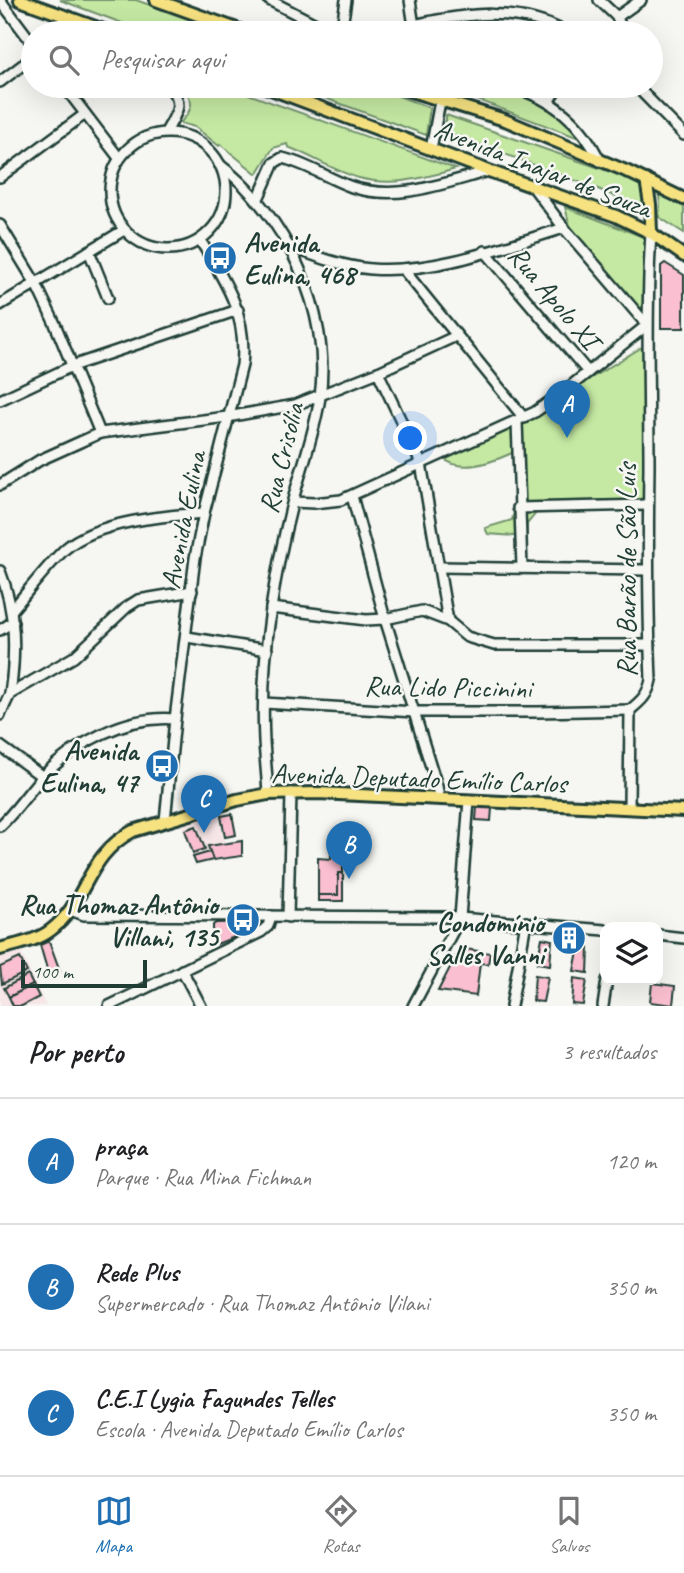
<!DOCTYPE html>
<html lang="pt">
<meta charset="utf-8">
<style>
:root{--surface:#fff;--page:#f6f6f6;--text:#202124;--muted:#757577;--line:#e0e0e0;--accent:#1f6fb2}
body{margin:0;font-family:Caveat,sans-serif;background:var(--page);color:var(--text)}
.controls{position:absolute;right:21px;bottom:21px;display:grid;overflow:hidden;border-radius:14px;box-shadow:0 7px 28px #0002}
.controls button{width:63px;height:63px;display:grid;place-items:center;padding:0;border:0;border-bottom:2px solid var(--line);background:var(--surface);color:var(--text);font:35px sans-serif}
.scale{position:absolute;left:21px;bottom:18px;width:126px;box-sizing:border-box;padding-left:7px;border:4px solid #1f3d34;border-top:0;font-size:19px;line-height:24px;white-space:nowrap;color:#1f3d34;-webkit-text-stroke:5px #f6f6f2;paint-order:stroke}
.you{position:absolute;left:411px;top:439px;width:24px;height:24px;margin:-18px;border:5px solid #fff;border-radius:50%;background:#1a73e8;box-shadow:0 0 0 10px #1a73e833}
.badge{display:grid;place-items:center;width:46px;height:46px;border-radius:50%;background:var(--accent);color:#fff;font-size:23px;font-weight:700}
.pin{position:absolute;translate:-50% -58px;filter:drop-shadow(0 2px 4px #0008)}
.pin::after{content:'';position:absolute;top:37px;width:24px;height:21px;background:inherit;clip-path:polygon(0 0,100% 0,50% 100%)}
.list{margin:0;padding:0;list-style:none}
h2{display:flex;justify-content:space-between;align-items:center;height:91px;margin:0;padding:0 28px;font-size:30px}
h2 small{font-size:23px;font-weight:400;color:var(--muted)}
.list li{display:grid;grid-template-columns:46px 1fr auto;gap:21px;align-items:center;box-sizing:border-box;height:126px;padding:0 28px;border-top:2px solid var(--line)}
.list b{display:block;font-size:26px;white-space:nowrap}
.list p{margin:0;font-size:23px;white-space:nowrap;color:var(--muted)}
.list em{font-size:23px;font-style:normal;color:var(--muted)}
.icon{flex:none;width:38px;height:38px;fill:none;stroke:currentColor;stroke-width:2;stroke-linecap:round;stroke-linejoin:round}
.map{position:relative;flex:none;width:684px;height:1006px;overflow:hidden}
.search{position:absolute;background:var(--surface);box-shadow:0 7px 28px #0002;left:21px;right:21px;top:21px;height:77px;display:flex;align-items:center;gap:18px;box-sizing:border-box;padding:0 24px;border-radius:38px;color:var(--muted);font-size:26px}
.sheet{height:469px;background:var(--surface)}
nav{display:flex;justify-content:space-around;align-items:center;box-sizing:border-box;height:98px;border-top:2px solid var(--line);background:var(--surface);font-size:19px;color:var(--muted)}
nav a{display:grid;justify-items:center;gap:4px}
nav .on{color:var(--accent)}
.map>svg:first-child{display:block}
.built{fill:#f7e6e8}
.green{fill:#c5e9a3;stroke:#72936c;stroke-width:2}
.building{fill:#fabfd0;stroke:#1f3d34;stroke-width:2}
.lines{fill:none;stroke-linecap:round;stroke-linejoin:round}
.minor-casing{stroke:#1f3d34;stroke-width:14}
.major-casing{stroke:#1f3d34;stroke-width:16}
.minor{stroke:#f6f6f2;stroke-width:9}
.major{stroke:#f6e281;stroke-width:10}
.labels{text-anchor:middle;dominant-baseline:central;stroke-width:5;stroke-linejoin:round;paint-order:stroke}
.street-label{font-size:28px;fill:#1f3d34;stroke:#f6f6f2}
.poi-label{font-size:28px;font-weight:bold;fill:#1f3d34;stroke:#f6f6f2;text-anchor:end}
</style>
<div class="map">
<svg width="684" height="1006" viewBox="0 0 684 1006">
<rect width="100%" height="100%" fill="#f6f6f2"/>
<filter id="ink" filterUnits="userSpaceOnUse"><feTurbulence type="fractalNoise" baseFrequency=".0143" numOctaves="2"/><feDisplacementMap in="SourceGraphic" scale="14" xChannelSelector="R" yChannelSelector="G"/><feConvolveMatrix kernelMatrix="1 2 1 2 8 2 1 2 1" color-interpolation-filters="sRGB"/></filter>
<g filter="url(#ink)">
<g class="built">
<polygon points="219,815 225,843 242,841 242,856 196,864 182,825"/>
<polygon points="21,952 46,1006 0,1006 0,957"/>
</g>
<g class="green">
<polygon points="60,0 136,0 228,33 149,33"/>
<path d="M181,86H226L456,169C423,178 392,187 359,178C334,171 312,156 288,147L287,144L273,148L257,174L220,144L219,146L195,127L180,123C194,109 195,100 181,86Z"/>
<polygon points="292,86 372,86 430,108 426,135"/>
<polygon points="475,86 509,86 552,106 587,141 462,94"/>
<polygon points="446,115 631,179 643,185 648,211 598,189 446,132"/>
<polygon points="658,192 684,207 684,233 659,217 660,202"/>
<polygon points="565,207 654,241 649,326 570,226"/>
<path d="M644,346L651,500L536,513L527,524V537L488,534L485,528L512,520L516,504L514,452C495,461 460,475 442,457L515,424Z"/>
</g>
<g class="building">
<polygon points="665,263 684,275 684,328 661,328 661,266"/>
<polygon points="477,807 492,808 491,821 476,820"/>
<polygon points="232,814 236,835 225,837 221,816"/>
<polygon points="196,826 205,849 193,853 185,830"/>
<polygon points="242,841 242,856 213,860 208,846"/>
<polygon points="331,851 343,851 343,873 338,873 338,895 318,895 318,858 331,859"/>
<polygon points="210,852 213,860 196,864 193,857"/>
<polygon points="338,873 343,873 343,901 318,901 318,895 338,895"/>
<polygon points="251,922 252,930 217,944 213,933 213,925 216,923"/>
<polygon points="542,938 552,940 550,965 537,963"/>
<polygon points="49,941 60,971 49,976 40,945"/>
<polygon points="579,946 589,948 588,973 574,971"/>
<polygon points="460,948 490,953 488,964 480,963 476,996 438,991"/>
<polygon points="20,958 27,972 2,984 0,967"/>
<polygon points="28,975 33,985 9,997 4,988"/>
<polygon points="535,975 548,977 543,1002 533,1001"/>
<polygon points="574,978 587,980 583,1005 572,1004"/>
<polygon points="652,983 675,986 673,1005 650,1002"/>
<polygon points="33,985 39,997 22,1006 13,1006 9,997"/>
</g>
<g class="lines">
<g class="minor-casing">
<g id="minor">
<polyline points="0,0 33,44"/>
<polyline points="269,0 333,33"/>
<polyline points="410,0 415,33"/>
<polyline points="599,0 617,17 623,33"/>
<polyline points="617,17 641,0"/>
<path d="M414,25C468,13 517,6 567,33"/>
<polyline points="341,33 346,0"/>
<polyline points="0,82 33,57"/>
<polyline points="64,86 119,158"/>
<path d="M510,86C553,99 581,121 600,161"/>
<polyline points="636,86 684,135"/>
<polyline points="548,102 558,86"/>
<path d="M166,132C176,113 186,104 168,86"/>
<circle cx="168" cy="191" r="58"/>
<polyline points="431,149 440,101 470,86"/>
<path d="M219,164C286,214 332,313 320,397C315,432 302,466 293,500C284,535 276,572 271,609C265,651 262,698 264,741C265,758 267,776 268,794"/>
<polyline points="0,177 85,114"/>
<polyline points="534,188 564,228 647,325"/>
<path d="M258,199L274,163L282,158C306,163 328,179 352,187C398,202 444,183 489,171"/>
<polyline points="0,225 36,284 55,324 100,433"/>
<path d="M289,246C315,256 343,267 371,269C434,274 505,246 564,228"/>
<polyline points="89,251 108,298"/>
<polyline points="485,251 588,372"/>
<polyline points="403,269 524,418"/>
<polyline points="0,305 124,230"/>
<polyline points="378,372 421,463 448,621"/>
<polyline points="0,400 72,366 238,310"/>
<polyline points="517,421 522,568"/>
<polyline points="0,485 40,460 100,433 227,417 295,405 378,372 456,336"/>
<polyline points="352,496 385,619 437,786 439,798"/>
<polyline points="293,502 314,503 341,500 535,412 562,393 647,325"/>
<polyline points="518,508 648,505"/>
<polyline points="439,567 647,570"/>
<path d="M0,571C16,611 16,652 10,694"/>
<polyline points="271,608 366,620 385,619 422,611 448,621 467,637 494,645 649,645"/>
<path d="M12,610C29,590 46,567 65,549C97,521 163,516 204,513"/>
<polyline points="0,630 13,622"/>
<polyline points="187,637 267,650"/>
<polyline points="264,703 415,712 538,712 630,710"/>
<polyline points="0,715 10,694 74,657 127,607 138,600 192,591"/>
<polyline points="0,746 43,777"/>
<path d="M629,807L630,710C641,701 648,695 651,680C648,609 648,538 649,467C649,389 646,311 651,233"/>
<path d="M165,821L175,719L195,558L204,513L242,365C248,314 225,281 200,240"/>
<path d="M0,826C16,811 28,792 43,776C77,742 126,715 175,719"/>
<polyline points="70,910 84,915 447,917 605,930"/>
<polyline points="288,917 291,793"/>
<polyline points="658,935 684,938"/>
<polyline points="182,970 201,1006"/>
<polyline points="109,1006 261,932 268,926 271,916"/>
<polyline points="413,1006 460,918 469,800"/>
<polyline points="511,1006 526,922"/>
<polyline points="603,1006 607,980"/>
</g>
</g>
<g class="major-casing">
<g id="major">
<polyline points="20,0 112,33"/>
<polyline points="156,0 248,33"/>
<polyline points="263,86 489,171 616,216 651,233 684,256"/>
<polyline points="395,86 505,120 626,171 684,199"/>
<polyline points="646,180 650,204 651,233"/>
<path d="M0,949C17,944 37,941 51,930C88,902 85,856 133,831L237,800L268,794L318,793L684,811"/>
</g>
</g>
<use href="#minor" class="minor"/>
<use href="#major" class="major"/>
</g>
</g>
<defs>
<g id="bus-disc" transform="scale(1.75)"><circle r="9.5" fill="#1f6fb2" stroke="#f6f6f2"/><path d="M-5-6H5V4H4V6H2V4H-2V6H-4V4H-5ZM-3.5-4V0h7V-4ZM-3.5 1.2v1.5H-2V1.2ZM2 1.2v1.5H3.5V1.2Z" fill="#fff"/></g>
<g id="building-disc" transform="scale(1.75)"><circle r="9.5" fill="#1f6fb2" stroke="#f6f6f2"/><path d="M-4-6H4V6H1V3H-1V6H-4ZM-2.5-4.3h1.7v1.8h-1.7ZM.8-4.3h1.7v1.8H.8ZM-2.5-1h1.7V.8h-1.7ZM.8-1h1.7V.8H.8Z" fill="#fff"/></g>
</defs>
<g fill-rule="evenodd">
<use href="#bus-disc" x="220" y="258"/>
<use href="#bus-disc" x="162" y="766"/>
<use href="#bus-disc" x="243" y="920"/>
<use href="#building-disc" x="569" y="938"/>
</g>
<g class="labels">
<g class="street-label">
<text transform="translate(543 168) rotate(21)">Avenida Inajar de Souza</text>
<text transform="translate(554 297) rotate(50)">Rua Apolo XI</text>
<text transform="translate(281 458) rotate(-76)">Rua Crisólia</text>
<text transform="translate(183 520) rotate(-79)">Avenida Eulina</text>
<text transform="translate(626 570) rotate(-90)">Rua Barão de São Luís</text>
<text transform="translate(448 687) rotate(1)">Rua Lido Piccinini</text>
<text transform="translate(419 778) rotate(2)">Avenida Deputado Emílio Carlos</text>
</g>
<g class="poi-label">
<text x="244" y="242" text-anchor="start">Avenida<tspan x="244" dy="32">Eulina, 468</tspan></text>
<text x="138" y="750">Avenida<tspan x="138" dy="32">Eulina, 47</tspan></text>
<text x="218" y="904">Rua Thomaz Antônio<tspan x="218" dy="32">Villani, 135</tspan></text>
<text x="544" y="922">Condomínio<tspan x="544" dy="32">Salles Vanni</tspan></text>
</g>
</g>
</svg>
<div class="controls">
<button><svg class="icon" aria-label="layers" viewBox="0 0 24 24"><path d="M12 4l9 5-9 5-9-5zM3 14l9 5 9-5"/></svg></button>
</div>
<div class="scale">100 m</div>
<div class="you"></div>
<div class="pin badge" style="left:567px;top:438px">A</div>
<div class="pin badge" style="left:349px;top:879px">B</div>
<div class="pin badge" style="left:204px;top:833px">C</div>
<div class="search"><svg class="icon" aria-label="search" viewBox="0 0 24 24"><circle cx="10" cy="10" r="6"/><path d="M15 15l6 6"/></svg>Pesquisar aqui</div>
</div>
<section class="sheet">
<h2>Por perto<small>3 resultados</small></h2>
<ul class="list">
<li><span class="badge">A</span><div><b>praça</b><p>Parque · Rua Mina Fichman</p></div><em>120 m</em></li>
<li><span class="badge">B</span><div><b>Rede Plus</b><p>Supermercado · Rua Thomaz Antônio Vilani</p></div><em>350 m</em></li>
<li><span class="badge">C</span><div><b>C.E.I Lygia Fagundes Telles</b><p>Escola · Avenida Deputado Emílio Carlos</p></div><em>350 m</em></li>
</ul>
</section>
<nav>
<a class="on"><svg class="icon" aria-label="map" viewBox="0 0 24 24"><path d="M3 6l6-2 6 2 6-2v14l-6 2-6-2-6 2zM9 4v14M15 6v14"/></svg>Mapa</a>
<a><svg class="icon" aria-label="directions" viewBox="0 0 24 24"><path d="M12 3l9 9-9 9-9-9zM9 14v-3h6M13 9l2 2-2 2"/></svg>Rotas</a>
<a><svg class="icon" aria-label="saved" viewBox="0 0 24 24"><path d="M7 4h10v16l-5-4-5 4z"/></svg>Salvos</a>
</nav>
